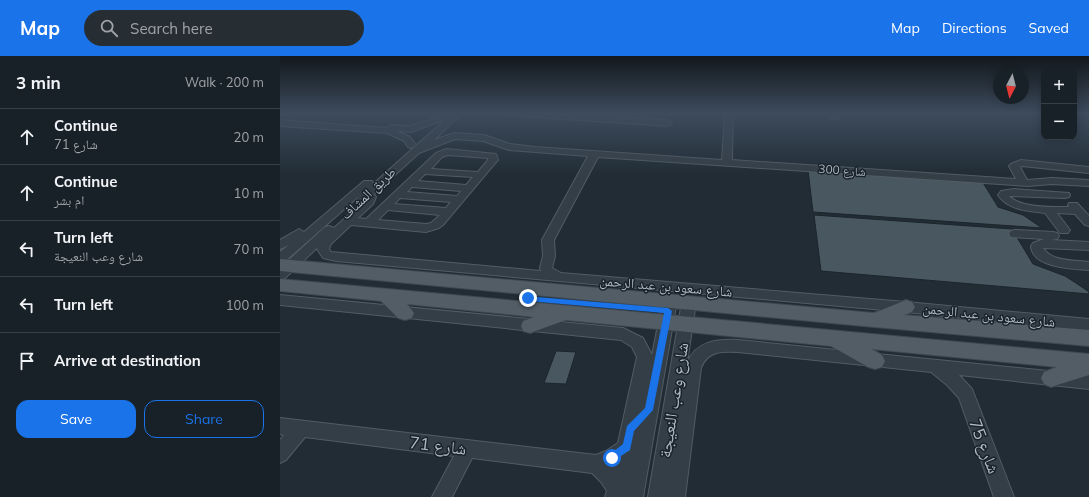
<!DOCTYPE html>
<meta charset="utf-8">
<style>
:root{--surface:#192128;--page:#262e34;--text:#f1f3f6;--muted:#9fa3a8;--line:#373e45;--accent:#1a73e8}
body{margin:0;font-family:Mulish,"Noto Naskh Arabic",sans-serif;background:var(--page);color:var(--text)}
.controls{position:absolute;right:12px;top:12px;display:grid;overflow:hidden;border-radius:8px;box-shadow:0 2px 10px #0003}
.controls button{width:36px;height:36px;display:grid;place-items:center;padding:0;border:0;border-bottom:1px solid var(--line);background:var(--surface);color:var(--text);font:20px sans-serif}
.compass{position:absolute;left:713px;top:12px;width:36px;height:36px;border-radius:50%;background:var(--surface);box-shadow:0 2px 10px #0003;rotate:187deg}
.stop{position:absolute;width:12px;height:12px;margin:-9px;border:3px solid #1a73e8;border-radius:50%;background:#fff}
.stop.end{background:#1a73e8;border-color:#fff;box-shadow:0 1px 4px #0008}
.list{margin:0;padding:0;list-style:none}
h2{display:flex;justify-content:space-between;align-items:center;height:52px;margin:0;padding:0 16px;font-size:17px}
h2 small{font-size:13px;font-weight:400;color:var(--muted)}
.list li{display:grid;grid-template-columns:26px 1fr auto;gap:12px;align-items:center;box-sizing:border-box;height:56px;padding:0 16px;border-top:1px solid var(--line)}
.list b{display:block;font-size:15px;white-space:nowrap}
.list p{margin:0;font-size:13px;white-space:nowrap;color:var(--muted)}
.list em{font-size:13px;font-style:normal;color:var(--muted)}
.actions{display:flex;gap:8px;padding:12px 16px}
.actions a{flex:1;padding:9px 0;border:1px solid var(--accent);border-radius:12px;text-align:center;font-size:14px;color:var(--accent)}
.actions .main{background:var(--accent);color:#fff}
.icon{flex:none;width:22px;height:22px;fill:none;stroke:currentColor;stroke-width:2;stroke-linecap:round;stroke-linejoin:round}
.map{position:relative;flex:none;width:809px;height:441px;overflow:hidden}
header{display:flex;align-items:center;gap:24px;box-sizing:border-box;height:56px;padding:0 20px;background:var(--accent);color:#fff}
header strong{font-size:19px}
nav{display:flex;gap:22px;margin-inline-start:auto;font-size:14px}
.search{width:280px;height:36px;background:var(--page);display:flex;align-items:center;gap:10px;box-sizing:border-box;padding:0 14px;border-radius:22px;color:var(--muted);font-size:15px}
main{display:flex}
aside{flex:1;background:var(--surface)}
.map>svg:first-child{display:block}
.building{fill:#495761;stroke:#1c252d}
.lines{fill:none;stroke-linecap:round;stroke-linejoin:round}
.minor-casing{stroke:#525c64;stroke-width:2}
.major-casing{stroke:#3e4750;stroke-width:2}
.minor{fill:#343e46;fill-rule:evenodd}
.major{fill:#525d66;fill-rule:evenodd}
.route{fill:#1a73e8}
.labels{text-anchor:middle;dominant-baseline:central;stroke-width:3;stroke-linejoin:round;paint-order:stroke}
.far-street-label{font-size:12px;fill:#aeb9c3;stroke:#1a232b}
.street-label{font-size:14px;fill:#aeb9c3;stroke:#1a232b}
.near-street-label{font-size:17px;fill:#aeb9c3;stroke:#1a232b}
</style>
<header>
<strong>Map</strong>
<div class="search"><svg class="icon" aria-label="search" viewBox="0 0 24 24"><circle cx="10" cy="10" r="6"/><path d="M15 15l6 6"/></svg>Search here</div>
<nav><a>Map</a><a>Directions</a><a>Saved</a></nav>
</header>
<main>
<aside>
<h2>3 min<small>Walk · 200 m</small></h2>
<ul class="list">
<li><svg class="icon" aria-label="ahead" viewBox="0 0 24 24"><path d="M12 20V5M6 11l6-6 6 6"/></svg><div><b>Continue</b><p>شارع 71</p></div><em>20 m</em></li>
<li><svg class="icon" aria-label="ahead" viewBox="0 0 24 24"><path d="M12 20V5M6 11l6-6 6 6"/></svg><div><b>Continue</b><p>ام بشر</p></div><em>10 m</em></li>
<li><svg class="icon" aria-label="left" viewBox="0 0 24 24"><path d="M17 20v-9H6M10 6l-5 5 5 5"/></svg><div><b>Turn left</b><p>شارع وعب النعيجة</p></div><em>70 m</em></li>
<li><svg class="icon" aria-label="left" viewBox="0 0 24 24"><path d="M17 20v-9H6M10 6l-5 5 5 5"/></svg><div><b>Turn left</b></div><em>100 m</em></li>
<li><svg class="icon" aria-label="arrive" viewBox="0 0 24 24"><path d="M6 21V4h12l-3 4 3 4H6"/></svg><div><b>Arrive at destination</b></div></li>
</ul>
<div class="actions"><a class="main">Save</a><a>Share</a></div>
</aside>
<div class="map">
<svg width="809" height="441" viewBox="0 0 809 441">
<rect width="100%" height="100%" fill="#212c35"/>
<g class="building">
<polygon points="528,114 702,125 718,151 743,159 762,172 533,156"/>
<polygon points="534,159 732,173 753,208 785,220 799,229 809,236 809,238 541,215"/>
<polygon points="276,295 296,296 286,328 264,327"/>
</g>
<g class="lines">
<g class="minor-casing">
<g id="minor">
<path d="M173,57H182L154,84L174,77L204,79L230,88L255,91L442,104L445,57H453L452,104L736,123L729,110L731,108L741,104L809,111V117L742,110L740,111L747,124L772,122L809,124V130L772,128L748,130L318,101L274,184L275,200L272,212L281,217L626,246L809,263V275L626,256L56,205L43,202L37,193L38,191L5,222L0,223V212L45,171L49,170L54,172L83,146L78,145L77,143L78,141L4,206L0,207V196L9,189L0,193V184L19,173L24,176L84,125H92L93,127L92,129L166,63L131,76L116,75L130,81L136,89L131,92L128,91L124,85L107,77L0,70V64L106,72L110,69L130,70L164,59H167V62ZM175,83L203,85L229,94L308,100L262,184L263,200L260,212L261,215L51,196L49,193L51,188L71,169L146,176L159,172L163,169L216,106L218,104L216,98L167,93L156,97L86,163L78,162L93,148L96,141L94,138L139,97ZM168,99L208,102V104L198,116L151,113L162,101ZM145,118L193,121L186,129L138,125ZM132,131L181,135L177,140L127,136ZM120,142L171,146L166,152L114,148ZM108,154L160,159L151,167L146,168L98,164Z"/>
<polygon points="222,57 271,57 388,64 392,67 388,70 226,59"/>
<polygon points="549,57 557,57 558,61 557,63 551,63"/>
<path d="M734,133L789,137L790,139L789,141L785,142L729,140C740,152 774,151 789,151L788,149L789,147H797L809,160V170L805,169L795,158L777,157L790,174L788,177H780L765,157C748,155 728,154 718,139L721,135Z"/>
<path d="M735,174L773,176L777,177L779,180L777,183L771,184L809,186V194L763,192C772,206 794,204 809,206V214C794,213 752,212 751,190L753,187L764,183L731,181L729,178L731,175Z"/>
<polygon points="0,239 343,272 363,282 372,299 383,244 385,240 390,239 395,240 397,244 363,441 325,441 327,435 321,426 312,417 192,402 172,441 152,441 174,400 25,381 6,404 0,407 0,384 4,379 0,378 0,362 316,399 326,395 338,387 357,301 352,291 341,284 0,249"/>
<path d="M409,241L414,242L416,246L407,307C416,285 437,283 458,284L809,319V333L679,319L692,333L694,338L734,441H714L679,342L667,329L651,316L458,296C442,295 427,295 421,312L405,441H368L402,246L404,242Z"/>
</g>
</g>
<g class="major-casing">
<g id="major">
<polygon points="0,203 594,257 626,244 632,246 635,251 632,256 624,259 809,274 809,290 594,271 0,215"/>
<polygon points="0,223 809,298 809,319 771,331 764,328 761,322 764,316 777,311 591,293 602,299 605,305 602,311 595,313 588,311 551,290 286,264 250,277 243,275 241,270 243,265 254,261 127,248 134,257 132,262 125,264 118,262 101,245 0,235"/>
</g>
</g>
<use href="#minor" class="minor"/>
<use href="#major" class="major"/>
</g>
<linearGradient id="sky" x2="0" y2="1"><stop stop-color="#12181d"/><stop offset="0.48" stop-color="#3d4b5c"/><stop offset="1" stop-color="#3d4b5c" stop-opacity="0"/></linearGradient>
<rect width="809" height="119" fill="url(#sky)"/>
<polygon class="route" points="245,240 388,252 392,255 373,354 354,375 350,394 332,406 329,405 328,402 329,399 343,388 347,370 365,352 384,257 248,245 245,244"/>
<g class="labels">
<g class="far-street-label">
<text transform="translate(562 114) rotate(4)">شارع 300</text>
</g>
<g class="street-label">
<text transform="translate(88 137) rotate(-43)">طريق المشاف</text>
<text transform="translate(386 230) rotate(5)">شارع سعود بن عبد الرحمن</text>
<text transform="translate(709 259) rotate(6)">شارع سعود بن عبد الرحمن</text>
</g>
<g class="near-street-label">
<text transform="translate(393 344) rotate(-81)">شارع وعب النعيجة</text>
<text transform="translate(158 389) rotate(7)">شارع 71</text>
<text transform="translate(705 390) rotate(69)">شارع 75</text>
</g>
</g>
</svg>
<div class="controls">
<button>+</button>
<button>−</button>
</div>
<svg class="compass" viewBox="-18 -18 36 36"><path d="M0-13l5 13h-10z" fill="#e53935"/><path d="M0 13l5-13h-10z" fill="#9fa3a8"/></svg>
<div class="stop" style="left:332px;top:402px"></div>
<div class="stop end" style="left:248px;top:242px"></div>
</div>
</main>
